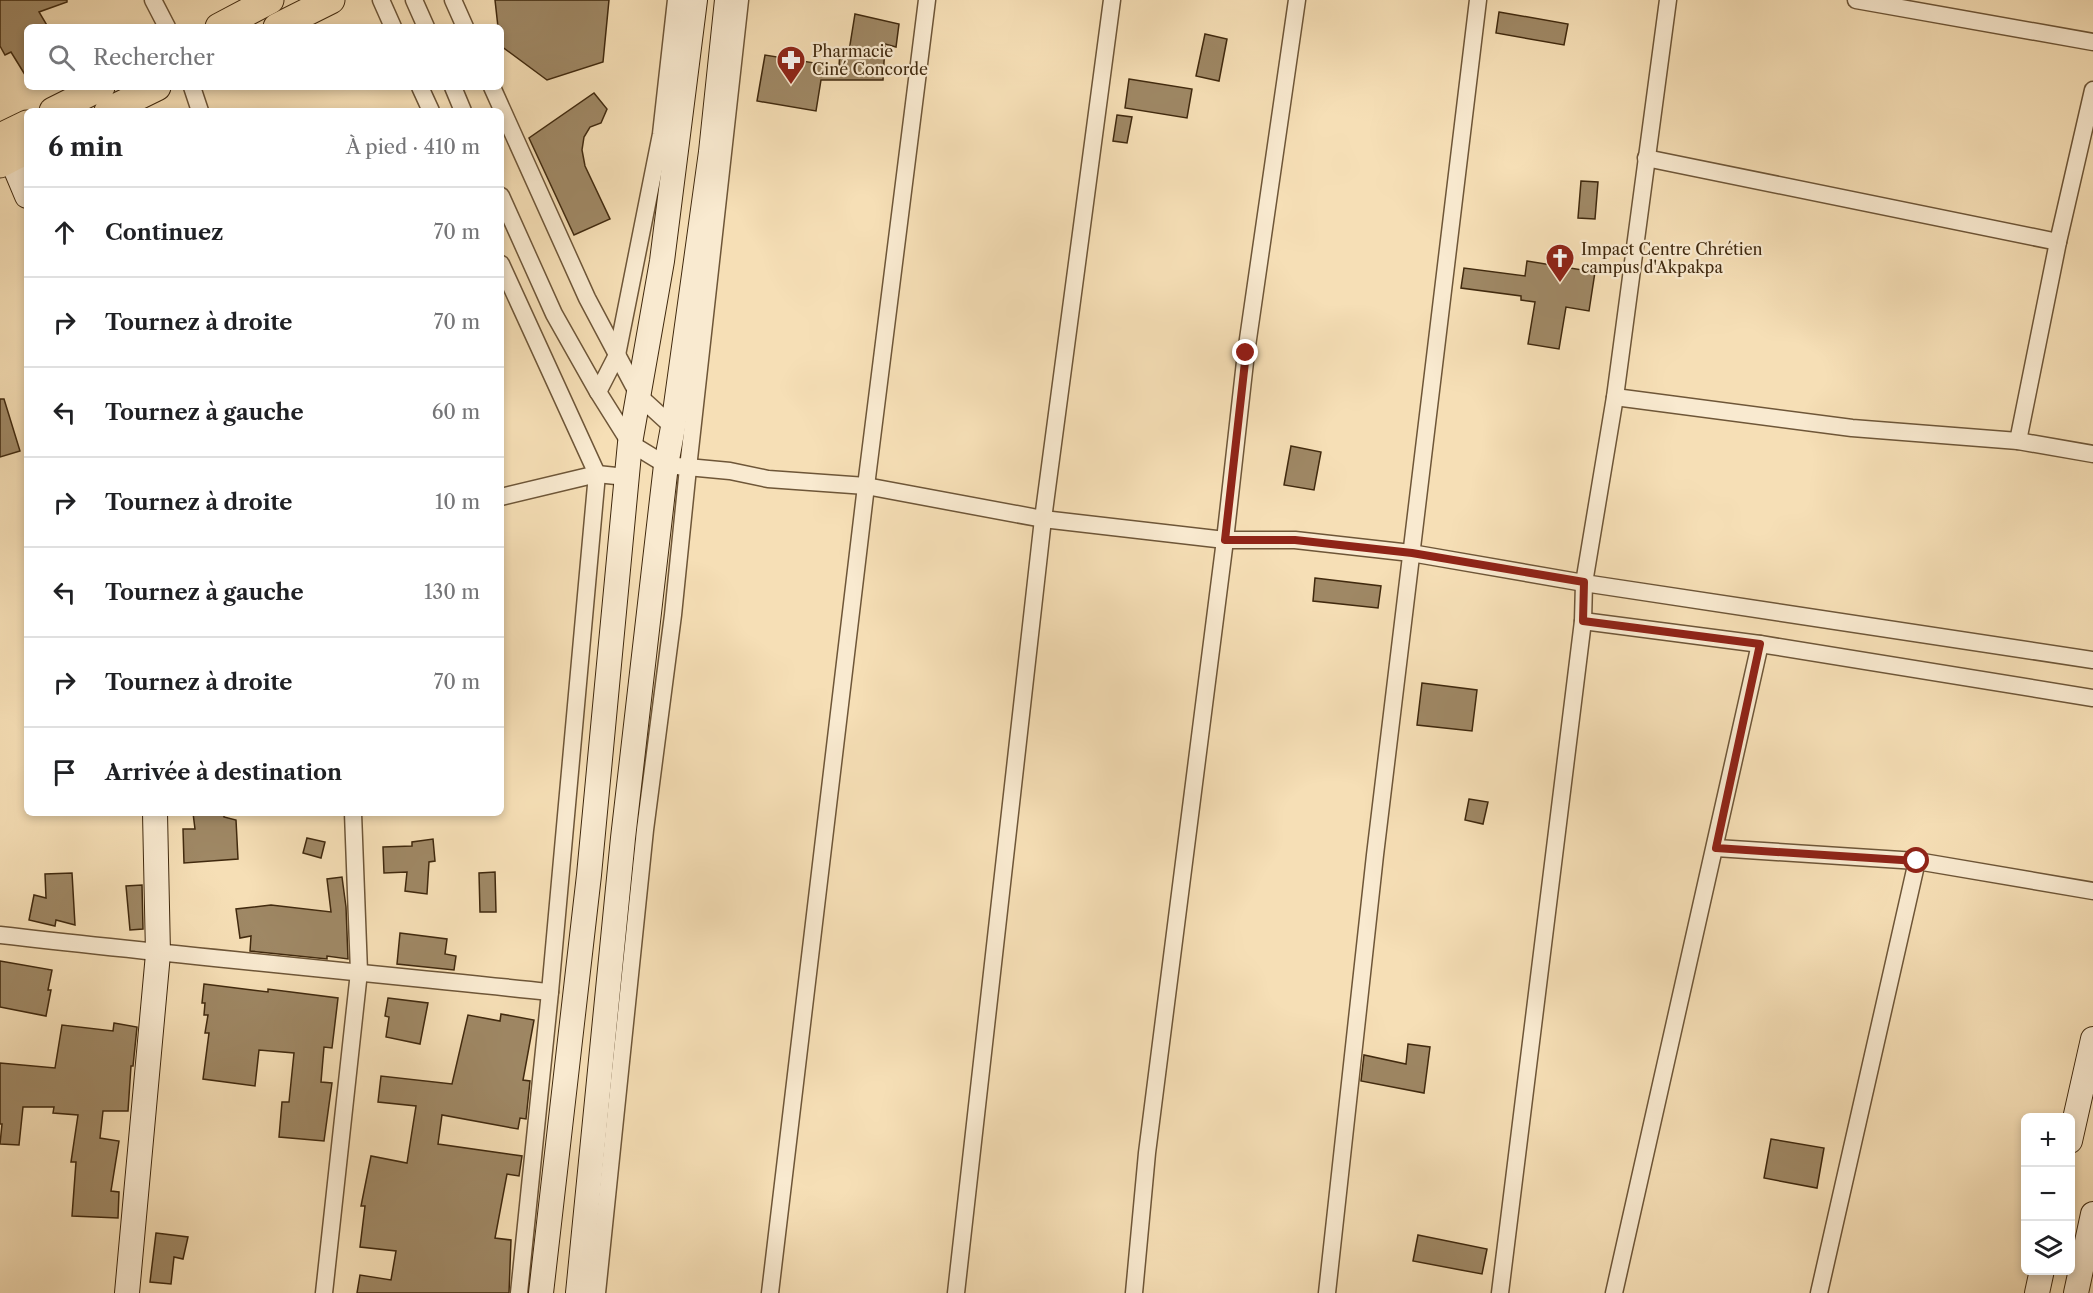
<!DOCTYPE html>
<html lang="fr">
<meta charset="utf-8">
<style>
:root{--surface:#fff;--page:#f6f6f6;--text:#202124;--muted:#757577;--line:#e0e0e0}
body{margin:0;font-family:"Libre Caslon Text",serif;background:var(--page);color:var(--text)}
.controls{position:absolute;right:18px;bottom:18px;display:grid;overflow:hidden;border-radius:9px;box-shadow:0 3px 9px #0003}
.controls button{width:54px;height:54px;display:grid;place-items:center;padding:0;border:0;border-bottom:2px solid var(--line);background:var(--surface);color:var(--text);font:30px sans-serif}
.stop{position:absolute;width:18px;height:18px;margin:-14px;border:4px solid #8f2418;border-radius:50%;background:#fff}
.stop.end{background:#8f2418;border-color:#fff;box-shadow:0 2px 6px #0008}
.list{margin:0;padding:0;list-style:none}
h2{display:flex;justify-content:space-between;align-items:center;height:78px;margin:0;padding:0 24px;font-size:26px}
h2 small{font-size:20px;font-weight:400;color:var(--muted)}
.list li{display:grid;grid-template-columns:39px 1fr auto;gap:18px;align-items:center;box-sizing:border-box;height:90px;padding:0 24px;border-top:2px solid var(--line)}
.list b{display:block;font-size:22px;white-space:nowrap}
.list em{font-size:20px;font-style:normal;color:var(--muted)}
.icon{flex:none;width:33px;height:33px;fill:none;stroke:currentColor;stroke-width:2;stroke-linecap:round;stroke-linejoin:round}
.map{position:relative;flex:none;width:2093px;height:1293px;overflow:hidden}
.search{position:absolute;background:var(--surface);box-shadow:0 3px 9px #0003;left:24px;top:24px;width:480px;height:66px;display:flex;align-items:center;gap:15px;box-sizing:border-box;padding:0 21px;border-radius:9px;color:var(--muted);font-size:22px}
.panel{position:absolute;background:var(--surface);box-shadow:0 3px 9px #0003;left:24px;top:108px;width:480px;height:708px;border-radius:9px}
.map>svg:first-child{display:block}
.building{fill:#9f8865;stroke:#40290e;stroke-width:1.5}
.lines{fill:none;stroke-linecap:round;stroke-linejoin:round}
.street-casing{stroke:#6e5638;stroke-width:19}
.secondary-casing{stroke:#40290e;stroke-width:26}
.primary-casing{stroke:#40290e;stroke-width:29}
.street{stroke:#f9ead0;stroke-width:16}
.secondary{stroke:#f9ead0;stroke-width:24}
.primary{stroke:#f6dfb6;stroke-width:27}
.route{stroke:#8f2418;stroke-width:8}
.labels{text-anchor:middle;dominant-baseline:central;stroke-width:4.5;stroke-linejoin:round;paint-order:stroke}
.poi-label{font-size:16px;fill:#40290e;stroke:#f9ead0;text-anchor:start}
</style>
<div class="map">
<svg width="2093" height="1293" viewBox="0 0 2093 1293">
<rect width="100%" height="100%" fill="#f6dfb6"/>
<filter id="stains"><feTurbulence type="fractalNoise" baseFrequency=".00333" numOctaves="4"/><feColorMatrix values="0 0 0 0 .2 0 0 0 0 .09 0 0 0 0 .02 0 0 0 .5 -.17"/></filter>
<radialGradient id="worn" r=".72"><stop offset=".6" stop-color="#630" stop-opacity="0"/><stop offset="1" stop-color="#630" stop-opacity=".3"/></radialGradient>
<g class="building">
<polygon points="0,0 67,0 67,2 39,12 48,27 27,27 27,78 11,52 5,55 0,46"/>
<polygon points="495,0 609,0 603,62 547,80 501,46 501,27 498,27"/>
<polygon points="1499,12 1568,24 1564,45 1496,33"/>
<polygon points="855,14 899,24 896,47 885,44 883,80 821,80 816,111 757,101 765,55 839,67 840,50 849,51"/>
<polygon points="1205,34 1227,39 1219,81 1196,76"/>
<polygon points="1129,79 1192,89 1187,118 1125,108"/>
<polygon points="594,93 607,109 601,123 590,127 584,137 582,150 585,166 610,219 574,235 529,138"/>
<polygon points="1117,115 1132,117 1127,143 1113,141"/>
<polygon points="1581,181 1598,182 1595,219 1578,218"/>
<polygon points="1527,261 1595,272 1589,311 1566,307 1559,349 1528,344 1535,302 1521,300 1521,296 1461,288 1464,268 1525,276"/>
<polygon points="0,399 4,399 20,451 0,457"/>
<polygon points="1291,446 1321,452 1314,490 1284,485"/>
<polygon points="1315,578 1381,586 1378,608 1313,601"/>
<polygon points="1422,683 1477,690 1472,731 1417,725"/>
<polygon points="1469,799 1488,802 1483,824 1465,820"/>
<polygon points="193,813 224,813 224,817 236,820 238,859 184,863 183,829 195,829"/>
<polygon points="307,838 325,842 321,858 303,853"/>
<polygon points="433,839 435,861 429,862 427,894 405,891 407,872 384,873 383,847 412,846 412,842"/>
<polygon points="495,872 496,912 480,912 479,873"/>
<polygon points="72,873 75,925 56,920 55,926 29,920 34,895 46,898 45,874"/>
<polygon points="342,877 346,907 348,959 327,956 327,959 250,951 251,936 240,938 236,909 271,905 331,912 327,879"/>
<polygon points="142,885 143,929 130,930 126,886"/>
<polygon points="400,933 447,939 445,954 456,956 454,970 397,964"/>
<polygon points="0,961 52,970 48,990 51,990 46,1016 0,1007"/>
<polygon points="204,984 268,992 268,989 338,998 332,1048 324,1047 321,1082 332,1083 324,1141 279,1137 282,1102 289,1102 294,1053 259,1050 255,1086 203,1079 209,1033 205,1033 208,1015 204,1015 205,1003 202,1003"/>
<polygon points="388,998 428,1003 420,1044 386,1037 389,1017 385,1016"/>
<polygon points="501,1014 534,1020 523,1080 530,1081 526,1119 520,1118 518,1129 442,1115 438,1144 522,1156 519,1176 507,1174 495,1238 511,1240 509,1293 357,1293 360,1275 391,1280 396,1251 360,1247 365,1206 361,1206 371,1156 407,1163 416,1106 378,1102 381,1076 452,1084 468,1015 500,1021"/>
<polygon points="114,1023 137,1027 133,1066 131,1066 128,1111 103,1111 100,1138 119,1141 111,1191 119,1192 118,1218 72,1216 76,1162 71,1162 78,1115 53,1113 54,1107 23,1107 19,1145 0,1144 2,1124 0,1124 0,1063 55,1068 62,1025 113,1031"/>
<polygon points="1408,1044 1430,1047 1424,1093 1361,1081 1364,1055 1406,1064"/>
<polygon points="1771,1139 1824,1148 1817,1188 1764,1178"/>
<polygon points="156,1233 188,1237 183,1259 174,1257 171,1284 150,1282"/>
<polygon points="1418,1235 1487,1249 1482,1274 1413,1261"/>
</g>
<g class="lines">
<g class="street-casing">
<g id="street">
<polyline points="153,0 167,27"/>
<polyline points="381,0 393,27"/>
<polyline points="414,0 426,27"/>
<polyline points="453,0 465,27"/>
<polyline points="1856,0 2093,42"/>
<polyline points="192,87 200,111"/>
<polyline points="420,87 431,111"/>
<polyline points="453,87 463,111"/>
<polyline points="492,87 587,298 639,396 673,427"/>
<polyline points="1646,158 2058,242"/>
<polyline points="501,196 554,314 598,392 630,443 666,465 730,471 768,479 866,486 1043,519 1225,540 1295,540 1411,553 1584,583 2093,660"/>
<polyline points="501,264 597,474 550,992 519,1293"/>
<polyline points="598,392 617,355 661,134 676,0"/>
<polyline points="1615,397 1852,428 2018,441 2093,454"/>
<polyline points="2018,441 2058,242 2093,90"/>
<polyline points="501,497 597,474 626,477"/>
<polyline points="1583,621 1760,644 2093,698"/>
<polyline points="1716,848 1917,861 2093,891"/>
<path d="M0,935C183,956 367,973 550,992"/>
<polyline points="324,1293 359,972 353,813"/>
<polyline points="597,1293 645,830 673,615 688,468 740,0"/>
<polyline points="770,1293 866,486 927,0"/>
<polyline points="956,1293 1043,519 1112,0"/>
<polyline points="1134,1293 1147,1153 1225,540 1246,353 1297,0"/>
<polyline points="1327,1293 1375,855 1478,0"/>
<polyline points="1500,1293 1583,621 1584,583 1615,397 1668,0"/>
<polyline points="1614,1293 1760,644"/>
<polyline points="1819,1293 1917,861"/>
</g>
</g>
<g class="secondary-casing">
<g id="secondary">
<polyline points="11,158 27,196"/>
<polyline points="2070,1141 2093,1039"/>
<polyline points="127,1293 158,954 155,813"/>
<polyline points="541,1293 589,875 630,443 662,261 695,0"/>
<polyline points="578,1293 623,838 666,465 673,427 711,152 727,0"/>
<polyline points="2037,1293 2042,1270"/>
<polyline points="2076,1293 2093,1214"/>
</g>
</g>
<g class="primary-casing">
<g id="primary">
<polyline points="219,27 270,0"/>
<polyline points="277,27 331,0"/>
<polyline points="53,111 101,87"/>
<polyline points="108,111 157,87"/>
<polyline points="0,137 27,124"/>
<polyline points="0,164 27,150"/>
</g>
</g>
<use href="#street" class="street"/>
<use href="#secondary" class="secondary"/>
<use href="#primary" class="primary"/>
</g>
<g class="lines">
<polyline class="route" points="1246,353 1225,540 1295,540 1412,553 1584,582 1583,621 1760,644 1716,848 1917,861"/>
</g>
<defs>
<g id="pharmacy-pin" transform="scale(1.5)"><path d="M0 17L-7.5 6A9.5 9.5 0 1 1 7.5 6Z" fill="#8f2418" stroke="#f9ead0"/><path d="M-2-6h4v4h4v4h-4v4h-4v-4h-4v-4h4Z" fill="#fff"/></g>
<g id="church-pin" transform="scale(1.5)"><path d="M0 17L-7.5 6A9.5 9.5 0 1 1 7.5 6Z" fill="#8f2418" stroke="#f9ead0"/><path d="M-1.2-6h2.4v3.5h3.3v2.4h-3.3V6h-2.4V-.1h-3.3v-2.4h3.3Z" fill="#fff"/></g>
</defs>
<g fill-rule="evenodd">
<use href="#pharmacy-pin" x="791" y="60"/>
<use href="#church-pin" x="1560" y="258"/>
</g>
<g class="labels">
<g class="poi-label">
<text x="812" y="51">Pharmacie<tspan x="812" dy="18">Ciné Concorde</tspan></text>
<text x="1581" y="249">Impact Centre Chrétien<tspan x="1581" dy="18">campus d'Akpakpa</tspan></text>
</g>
</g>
<rect width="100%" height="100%" filter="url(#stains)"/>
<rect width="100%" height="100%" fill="url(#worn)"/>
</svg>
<div class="controls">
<button>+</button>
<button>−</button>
<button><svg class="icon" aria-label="layers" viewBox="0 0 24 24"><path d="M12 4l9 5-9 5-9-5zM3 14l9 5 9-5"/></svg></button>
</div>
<div class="stop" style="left:1917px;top:861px"></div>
<div class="stop end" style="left:1246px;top:353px"></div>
<div class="search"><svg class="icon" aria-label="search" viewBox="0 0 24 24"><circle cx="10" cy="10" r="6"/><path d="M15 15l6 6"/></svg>Rechercher</div>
<section class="panel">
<h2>6 min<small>À pied · 410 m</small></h2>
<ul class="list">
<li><svg class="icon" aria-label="ahead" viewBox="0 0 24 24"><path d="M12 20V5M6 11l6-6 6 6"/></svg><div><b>Continuez</b></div><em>70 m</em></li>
<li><svg class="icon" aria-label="right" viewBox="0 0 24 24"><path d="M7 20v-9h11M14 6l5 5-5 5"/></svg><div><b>Tournez à droite</b></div><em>70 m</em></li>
<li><svg class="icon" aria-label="left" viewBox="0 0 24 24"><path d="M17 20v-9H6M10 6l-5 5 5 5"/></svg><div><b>Tournez à gauche</b></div><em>60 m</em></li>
<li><svg class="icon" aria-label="right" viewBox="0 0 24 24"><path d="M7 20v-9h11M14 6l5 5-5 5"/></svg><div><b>Tournez à droite</b></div><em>10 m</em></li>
<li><svg class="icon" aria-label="left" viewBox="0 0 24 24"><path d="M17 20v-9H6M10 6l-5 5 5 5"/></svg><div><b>Tournez à gauche</b></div><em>130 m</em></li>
<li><svg class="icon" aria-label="right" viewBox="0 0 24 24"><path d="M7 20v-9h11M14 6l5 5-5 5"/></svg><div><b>Tournez à droite</b></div><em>70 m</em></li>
<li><svg class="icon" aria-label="arrive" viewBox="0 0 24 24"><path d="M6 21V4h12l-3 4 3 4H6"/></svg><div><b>Arrivée à destination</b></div></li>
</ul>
</section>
</div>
